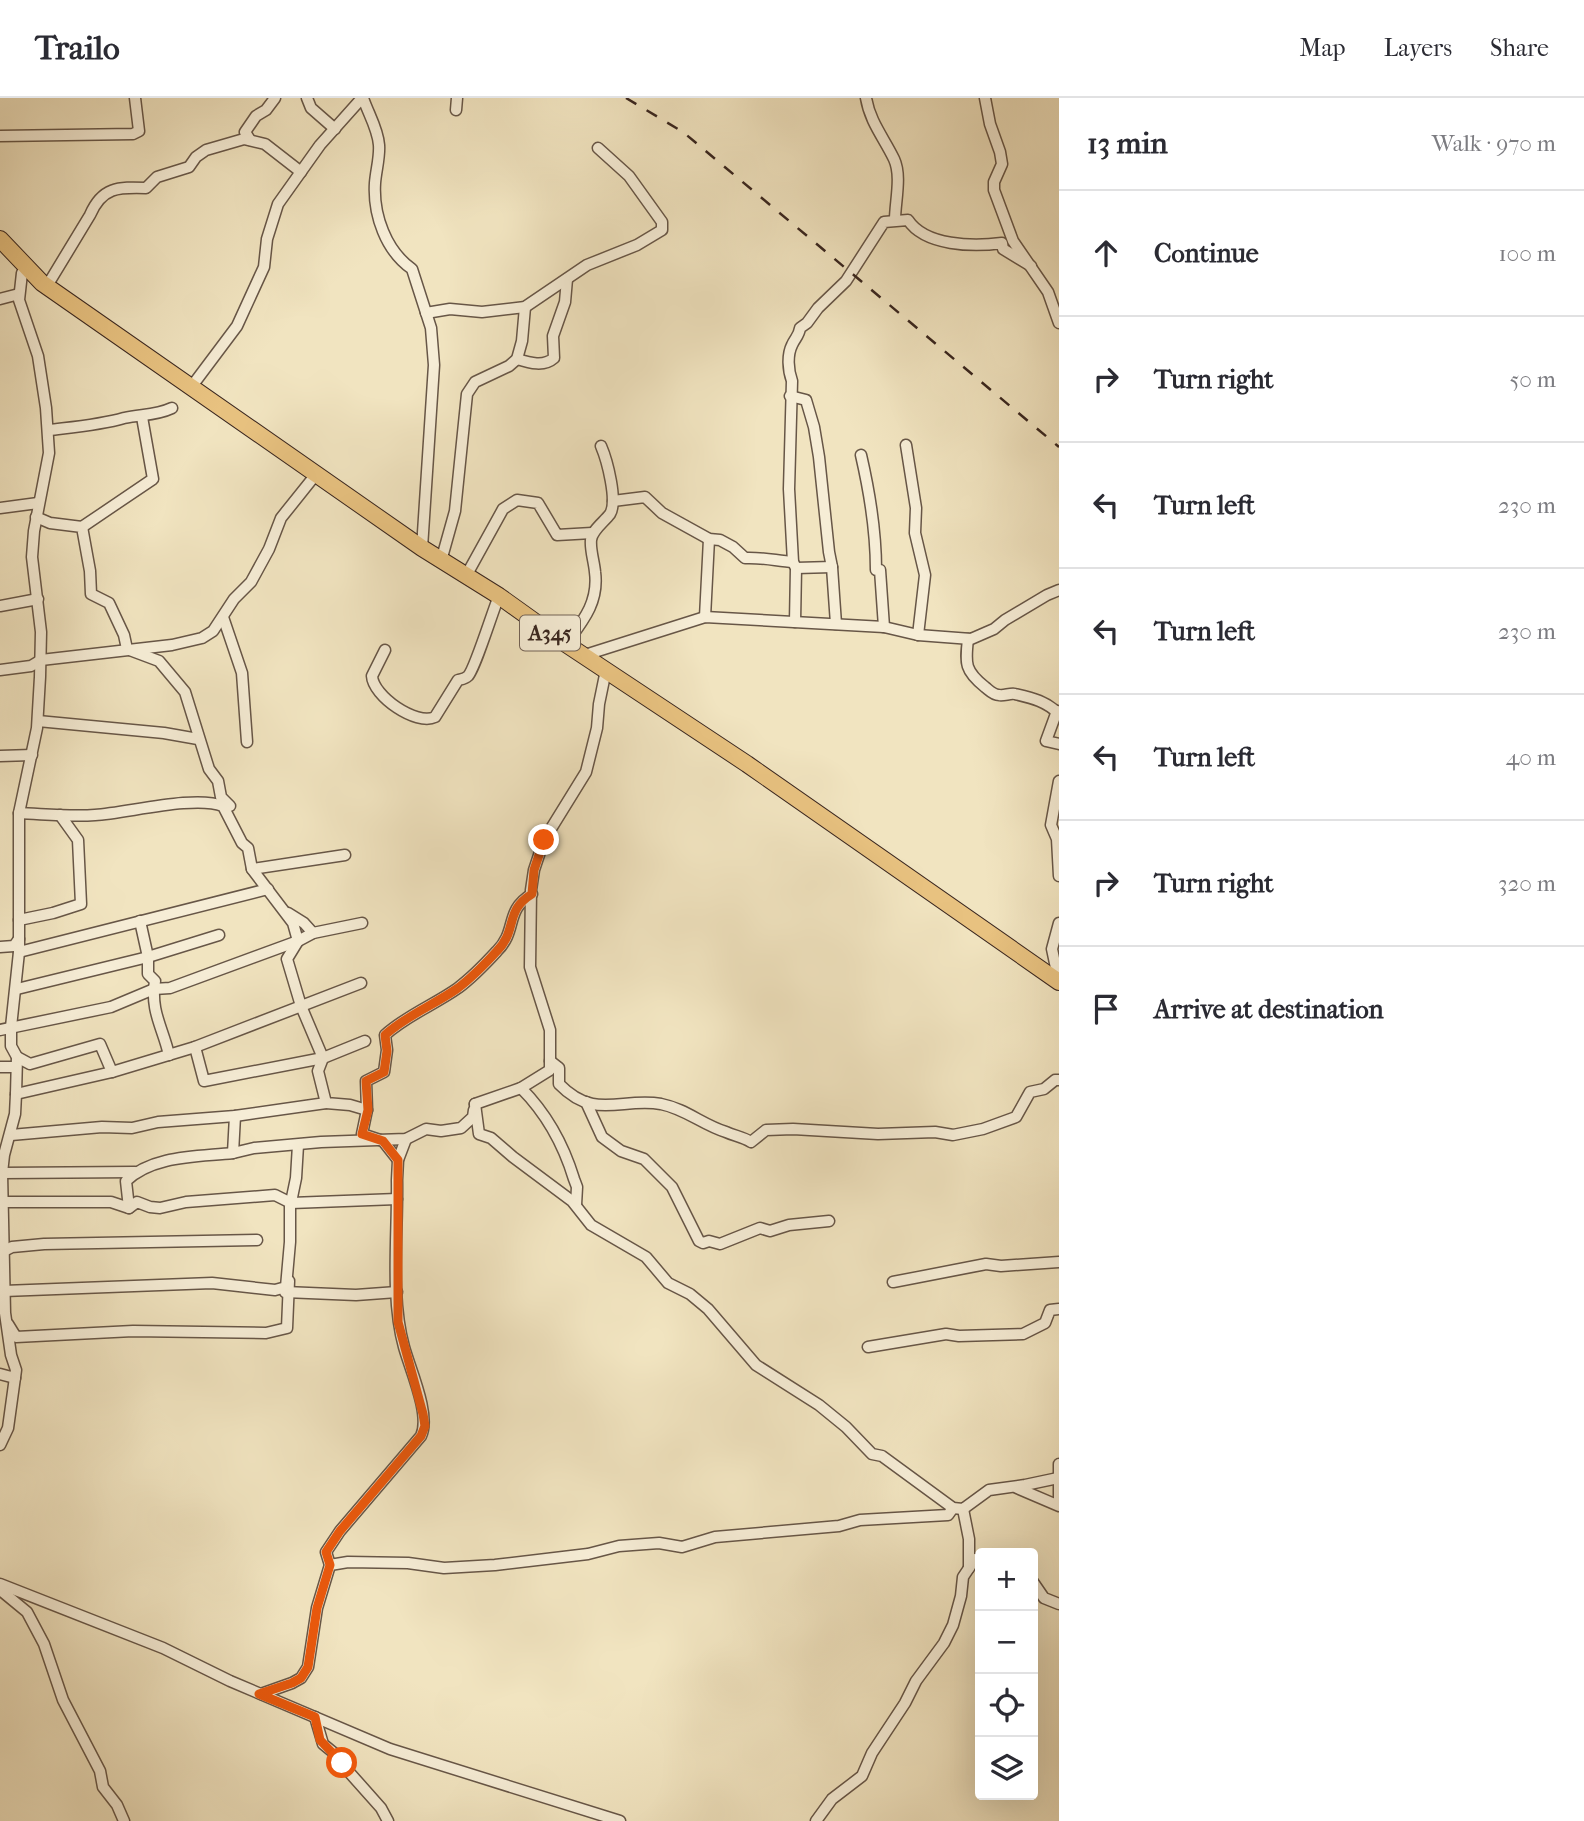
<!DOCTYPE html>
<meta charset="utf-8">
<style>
:root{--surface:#fff;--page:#f7f7f7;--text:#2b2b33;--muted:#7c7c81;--line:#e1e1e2}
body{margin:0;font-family:"IM FELL French Canon",serif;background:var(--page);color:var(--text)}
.controls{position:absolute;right:21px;bottom:21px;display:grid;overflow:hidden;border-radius:7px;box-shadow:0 7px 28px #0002}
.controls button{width:63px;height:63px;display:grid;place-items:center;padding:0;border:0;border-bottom:2px solid var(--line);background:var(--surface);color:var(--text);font:35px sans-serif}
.stop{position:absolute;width:21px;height:21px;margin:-16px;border:5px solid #ea580c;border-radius:50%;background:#fff}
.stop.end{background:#ea580c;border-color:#fff;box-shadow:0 2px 7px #0008}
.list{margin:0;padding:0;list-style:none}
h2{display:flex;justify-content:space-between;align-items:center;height:91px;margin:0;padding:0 28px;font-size:30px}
h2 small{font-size:23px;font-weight:400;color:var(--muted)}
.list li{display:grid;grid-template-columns:46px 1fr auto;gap:21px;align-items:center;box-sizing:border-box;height:126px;padding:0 28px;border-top:2px solid var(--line)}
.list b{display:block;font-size:26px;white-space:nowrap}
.list em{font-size:23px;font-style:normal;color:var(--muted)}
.icon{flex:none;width:38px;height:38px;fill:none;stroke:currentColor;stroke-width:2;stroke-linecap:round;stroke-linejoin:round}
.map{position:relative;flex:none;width:1059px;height:1723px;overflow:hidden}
header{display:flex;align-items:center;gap:42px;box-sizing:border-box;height:98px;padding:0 35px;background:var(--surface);border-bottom:2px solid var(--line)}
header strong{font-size:33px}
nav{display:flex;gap:38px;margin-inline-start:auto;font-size:24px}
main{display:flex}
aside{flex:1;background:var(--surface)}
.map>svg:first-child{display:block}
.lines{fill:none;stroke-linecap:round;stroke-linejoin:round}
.minor-casing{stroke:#675647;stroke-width:13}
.highway-casing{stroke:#39261f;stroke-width:18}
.minor{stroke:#f6edd6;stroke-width:10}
.highway{stroke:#e8c280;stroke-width:16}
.rail{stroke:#39261f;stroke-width:2.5;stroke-dasharray:12 12;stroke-linecap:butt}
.route{stroke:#ea580c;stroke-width:9}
.labels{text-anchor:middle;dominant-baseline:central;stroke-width:7;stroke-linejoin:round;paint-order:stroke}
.shield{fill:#f6edd6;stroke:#726256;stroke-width:2}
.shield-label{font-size:21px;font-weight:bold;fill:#39261f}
</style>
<header>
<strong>Trailo</strong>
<nav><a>Map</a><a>Layers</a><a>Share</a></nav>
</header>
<main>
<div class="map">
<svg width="1059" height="1723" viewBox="0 0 1059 1723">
<rect width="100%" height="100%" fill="#f1e4c0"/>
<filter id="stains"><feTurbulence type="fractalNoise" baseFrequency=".00286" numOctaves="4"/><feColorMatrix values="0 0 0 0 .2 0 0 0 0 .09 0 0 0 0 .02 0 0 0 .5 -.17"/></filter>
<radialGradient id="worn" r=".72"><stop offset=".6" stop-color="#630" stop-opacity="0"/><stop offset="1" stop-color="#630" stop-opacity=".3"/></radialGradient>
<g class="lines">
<g class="minor-casing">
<g id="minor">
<polyline points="307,0 311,10 335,31"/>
<path d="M363,0C368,15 378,31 379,47C380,59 376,72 375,85C373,117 386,153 412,171L431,230L434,267L422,450"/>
<path d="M866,0C870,24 884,40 894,61C902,78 895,104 895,122"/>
<polyline points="985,0 990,26 1000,54 1002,66 994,84 994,92 1013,143 1048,194 1059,225"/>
<polyline points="456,12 457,0"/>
<polyline points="0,38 133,36 139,33 135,0"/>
<polyline points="250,42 245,34 256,18 266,12 275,0"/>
<path d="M47,188L90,117C102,89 118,89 146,90L157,79L189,69L196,59L206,52L244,41L265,46L301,74"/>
<polyline points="0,201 19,196"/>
<polyline points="426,215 450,211 482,214 525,209 587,167 637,147 662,132 662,124 629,78 598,50"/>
<path d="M517,261C530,265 544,269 554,260L553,238L565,204L567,181"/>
<polyline points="192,288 237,228 264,169 267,141 278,106 320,47 362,0"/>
<polyline points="790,298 806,302 814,329 819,359 829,454 832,469 836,526"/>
<path d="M49,332C74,329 100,327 124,320C141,316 155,318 172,310"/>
<polyline points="906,347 916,410 915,435 925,477 918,537"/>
<path d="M861,357C870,396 876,432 876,472H880L884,529"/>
<path d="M613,403L645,399L662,415L709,441L720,442L733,449L745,460C762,459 777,463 793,464"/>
<polyline points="0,410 38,405"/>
<polyline points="36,419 50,425 82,429 90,473 91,496 109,505 124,537 127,551 159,563 185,594 209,671 218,683 221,699 230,708"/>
<polyline points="82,429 153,381 142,319"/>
<polyline points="441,463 455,413 467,296 475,284 509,268 517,261 522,243 525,209"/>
<polyline points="796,470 832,469"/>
<polyline points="466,478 503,411 517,402 538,405 557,437 592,435"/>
<polyline points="0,508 38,501"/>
<polyline points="223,519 242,575 247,644"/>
<polyline points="705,519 709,441"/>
<path d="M795,524L796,470L793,464L789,391L792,283C788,272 787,257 792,247C795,240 799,238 800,230L807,225L818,210L846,183L884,124L908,122C925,148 973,149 1002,145L1003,151L1031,168"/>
<path d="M968,541C965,566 965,573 985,589C989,592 993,597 999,597C1004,598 1010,595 1015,596C1032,600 1046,603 1059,616"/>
<path d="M566,546C583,523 599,504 595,474C594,463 590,452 591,442C592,432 604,424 610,416C618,403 607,362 601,348"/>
<path d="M385,552L372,578C373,598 416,628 435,619L458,582C463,581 465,581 468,578C475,571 493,512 499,498"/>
<polyline points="585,557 705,519 884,529 918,537 971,541 994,531 1005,522 1047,497 1059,492"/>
<polyline points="0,572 31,568 41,562 172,547 202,540 213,533 234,501 251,484 269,451 281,420 317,375"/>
<polyline points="1057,613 1046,643 1059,646"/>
<polyline points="38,623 164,635 198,641"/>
<polyline points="0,658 32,657"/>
<polyline points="1059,683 1051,727 1057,741 1059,778"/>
<path d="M19,715C44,716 70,719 95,717C128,715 194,697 223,708L242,745L248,750L252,771L293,825L298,843L287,861L301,908L323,960L318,973L326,1005L350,1007L367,1012"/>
<polyline points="252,771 345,757"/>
<polyline points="288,815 304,825 313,835"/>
<polyline points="19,822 53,815 81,806 78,742 60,717"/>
<path d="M140,823L148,859V876L155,883C150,913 163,930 169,957"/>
<polyline points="0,849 14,848 19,841"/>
<polyline points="19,854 268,791"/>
<polyline points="1053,880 1056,870 1052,851 1059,825"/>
<polyline points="17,891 148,859 219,837"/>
<polyline points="0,932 111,909 154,891 170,890 298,843 313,835 362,825"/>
<polyline points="195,949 204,983 323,960 365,943"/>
<polyline points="17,959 30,966 100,946 112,974"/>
<path d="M550,963L559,970V986C595,1023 621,999 661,1006C686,1011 703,1027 726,1034C735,1038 743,1039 751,1044L766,1032L793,1031L878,1036L935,1034L953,1037L983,1031L1016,1019L1030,994L1044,991L1055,982H1059"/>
<polyline points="0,969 15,969"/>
<path d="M521,990C547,1016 563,1045 574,1081L577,1089L576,1107"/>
<polyline points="16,996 112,974 195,949 361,885"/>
<polyline points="586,1004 602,1039 621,1053 644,1061 672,1089 699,1143 703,1145 709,1143 720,1146 760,1130 770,1133 789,1127 829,1123"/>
<polyline points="475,1006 479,1036 491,1040 513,1059 572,1103 591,1127 646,1159 668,1185 690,1196 708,1211 756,1267 819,1307 846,1329 872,1356 882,1358 953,1410 963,1411 989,1392 1025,1387 1058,1380"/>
<polyline points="475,1006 521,990 550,972 550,932 530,869 531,792 534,772 544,742 586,674 597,630 599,606 606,572"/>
<polyline points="235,1018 233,1055 254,1050 321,1044 406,1041 426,1031 441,1033 461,1030 473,1019 474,1012"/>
<polyline points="11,1037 102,1029 132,1030 158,1024 235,1018 326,1005"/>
<path d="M398,1062L383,1043L362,1036L367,1012L366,983L384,974L387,952L385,937C407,917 434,907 458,890C470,881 486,865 497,853C518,832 504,813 532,796"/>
<polyline points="2,1075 135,1074"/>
<polyline points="1,1104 111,1104 129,1110 137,1104 150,1109 160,1110 186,1104 275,1097 291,1105 397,1101"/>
<path d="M129,1110L126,1083C153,1057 198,1059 233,1055"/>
<polyline points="0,1155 12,1149 44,1146 257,1142"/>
<polyline points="893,1184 986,1166 1001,1168 1059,1164"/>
<polyline points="4,1193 212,1185 275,1192 286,1189 290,1144 290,1109 296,1080 298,1047"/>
<polyline points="285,1194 356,1197 397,1194"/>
<polyline points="8,1226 16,1239 133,1233 266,1235 287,1230 289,1183"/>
<polyline points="868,1249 946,1236 959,1238 1023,1236 1045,1225 1050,1212 1059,1211"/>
<polyline points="0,1276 15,1280"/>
<polyline points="0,1347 8,1330 16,1272 11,1257 5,1215 2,1075 4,1057 15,1016 16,996 17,959 11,948 11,929 19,854 19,715 37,630 40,579 41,534 32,459 34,433 49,355 46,310 38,258 19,202 22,175"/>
<polyline points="1059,1366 1059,1402"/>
<polyline points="1017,1390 1059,1408"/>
<polyline points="963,1411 969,1441 969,1470"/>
<polyline points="330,1467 348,1464 408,1465 444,1470 495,1467 588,1456 619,1448 659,1445 682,1449 715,1439 839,1428 860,1422 948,1417 953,1410"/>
<polyline points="1033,1484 1044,1500 1059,1506"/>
<polyline points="0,1486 163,1550 230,1583 390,1651 620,1723"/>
<polyline points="1,1488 4,1495 27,1514 44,1546 63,1602 100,1673 103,1689 117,1707 124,1723"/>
<path d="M261,1596L292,1585L301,1580L308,1569L317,1510L330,1467L326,1454L340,1433L421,1338C431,1317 410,1271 404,1249C390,1199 398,1135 397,1082L398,1062L406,1041"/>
<polyline points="315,1619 323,1646 334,1655 349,1674 381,1710 388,1723"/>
<polyline points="816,1723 832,1701 862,1678 872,1655 905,1605 916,1583 944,1545 953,1527 961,1498 963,1479 975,1461 980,1462"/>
</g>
</g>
<g class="highway-casing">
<polyline id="highway" points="0,141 42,185 422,450 499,498 566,546 747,666 1059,884"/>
</g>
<use href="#minor" class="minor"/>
<use href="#highway" class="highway"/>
<polyline class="rail" points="626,0 683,34 1059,349"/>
</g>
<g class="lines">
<path class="route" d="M342,1665L320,1642L315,1619L259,1596L292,1585L301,1580L308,1569L317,1510L330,1467L326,1454L340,1433L421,1338L425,1328L423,1316L398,1224V1062L383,1043L362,1036L368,1012L366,983L384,974L387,953L385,937C407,917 434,907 458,890C470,881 486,865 497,853C518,832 504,813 532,796L534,772L544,742"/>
</g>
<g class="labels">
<rect class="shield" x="520" y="517.5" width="60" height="35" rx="5"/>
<g class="shield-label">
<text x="550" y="535">A345</text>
</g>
</g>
<rect width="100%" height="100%" filter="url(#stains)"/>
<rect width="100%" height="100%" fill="url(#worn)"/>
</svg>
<div class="controls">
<button>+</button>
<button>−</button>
<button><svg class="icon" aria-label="locate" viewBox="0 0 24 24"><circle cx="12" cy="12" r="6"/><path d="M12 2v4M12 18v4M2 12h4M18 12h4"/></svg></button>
<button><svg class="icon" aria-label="layers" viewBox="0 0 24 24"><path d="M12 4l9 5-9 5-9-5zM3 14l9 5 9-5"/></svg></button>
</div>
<div class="stop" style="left:342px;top:1665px"></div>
<div class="stop end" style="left:544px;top:742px"></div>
</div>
<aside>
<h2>13 min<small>Walk · 970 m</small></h2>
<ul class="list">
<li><svg class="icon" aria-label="ahead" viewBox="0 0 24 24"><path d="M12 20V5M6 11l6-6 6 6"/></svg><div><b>Continue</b></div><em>100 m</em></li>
<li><svg class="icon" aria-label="right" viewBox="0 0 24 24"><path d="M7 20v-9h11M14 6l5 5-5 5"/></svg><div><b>Turn right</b></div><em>50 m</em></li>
<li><svg class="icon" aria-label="left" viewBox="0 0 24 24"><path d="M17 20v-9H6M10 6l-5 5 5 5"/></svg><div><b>Turn left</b></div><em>230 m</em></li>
<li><svg class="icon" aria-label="left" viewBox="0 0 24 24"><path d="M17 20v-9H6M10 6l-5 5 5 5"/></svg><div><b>Turn left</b></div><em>230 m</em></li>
<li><svg class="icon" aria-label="left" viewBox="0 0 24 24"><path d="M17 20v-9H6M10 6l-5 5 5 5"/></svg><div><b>Turn left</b></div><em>40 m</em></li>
<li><svg class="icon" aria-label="right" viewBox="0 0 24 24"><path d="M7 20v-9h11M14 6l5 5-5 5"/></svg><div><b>Turn right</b></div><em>320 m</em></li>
<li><svg class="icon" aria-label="arrive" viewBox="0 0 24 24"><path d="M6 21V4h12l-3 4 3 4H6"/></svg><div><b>Arrive at destination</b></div></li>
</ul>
</aside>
</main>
